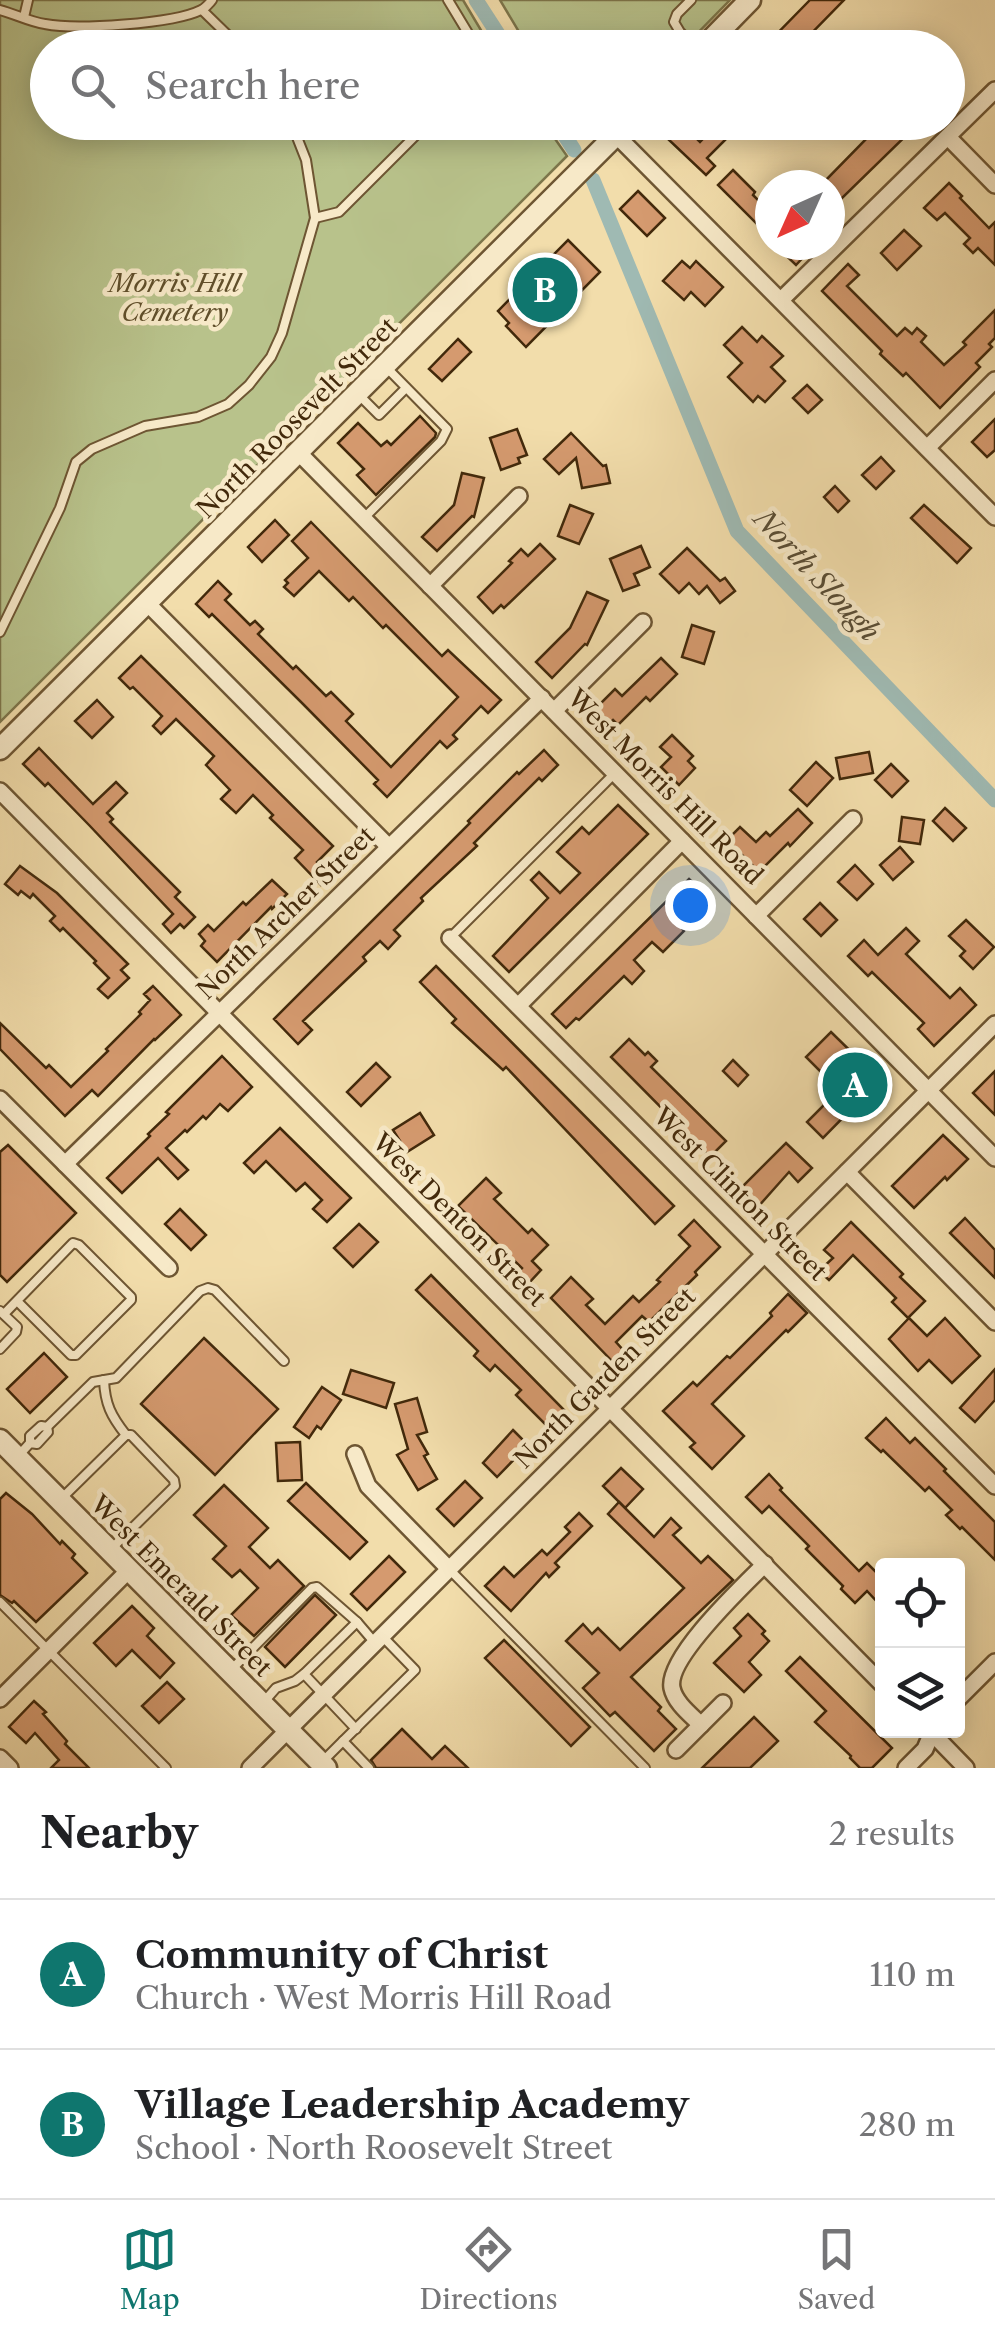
<!DOCTYPE html>
<meta charset="utf-8">
<style>
:root{--surface:#fff;--page:#f2f2f2;--text:#202124;--muted:#757577;--line:#e0e0e0;--accent:#0f766e}
body{margin:0;font-family:"Libre Caslon Text",serif;background:var(--page);color:var(--text)}
.controls{position:absolute;right:30px;bottom:30px;display:grid;overflow:hidden;border-radius:10px;box-shadow:0 5px 25px #0003}
.controls button{width:90px;height:90px;display:grid;place-items:center;padding:0;border:0;border-bottom:2px solid var(--line);background:var(--surface);color:var(--text);font:50px sans-serif}
.compass{position:absolute;left:755px;top:170px;width:90px;height:90px;border-radius:50%;background:var(--surface);box-shadow:0 5px 25px #0003;rotate:225deg}
.you{position:absolute;left:690px;top:905px;width:35px;height:35px;margin:-25px;border:8px solid #fff;border-radius:50%;background:#1a73e8;box-shadow:0 0 0 15px #1a73e833}
.badge{display:grid;place-items:center;width:65px;height:65px;border-radius:50%;background:var(--accent);color:#fff;font-size:32px;font-weight:700}
.pin{position:absolute;translate:-50% -50%;border:5px solid #fff;box-shadow:0 2px 10px #0006}
.list{margin:0;padding:0;list-style:none}
h2{display:flex;justify-content:space-between;align-items:center;height:130px;margin:0;padding:0 40px;font-size:42px}
h2 small{font-size:32px;font-weight:400;color:var(--muted)}
.list li{display:grid;grid-template-columns:65px 1fr auto;gap:30px;align-items:center;box-sizing:border-box;height:150px;padding:0 40px;border-top:2px solid var(--line)}
.list b{display:block;font-size:38px;white-space:nowrap}
.list p{margin:0;font-size:32px;white-space:nowrap;color:var(--muted)}
.list em{font-size:32px;font-style:normal;color:var(--muted)}
.icon{flex:none;width:55px;height:55px;fill:none;stroke:currentColor;stroke-width:2;stroke-linecap:round;stroke-linejoin:round}
.map{position:relative;flex:none;width:995px;height:1768px;overflow:hidden}
.search{position:absolute;background:var(--surface);box-shadow:0 5px 25px #0003;left:30px;right:30px;top:30px;height:110px;display:flex;align-items:center;gap:25px;box-sizing:border-box;padding:0 35px;border-radius:55px;color:var(--muted);font-size:38px}
.sheet{height:430px;background:var(--surface)}
nav{display:flex;justify-content:space-around;align-items:center;box-sizing:border-box;height:140px;border-top:2px solid var(--line);background:var(--surface);font-size:28px;color:var(--muted)}
nav a{display:grid;justify-items:center;gap:5px}
nav .on{color:var(--accent)}
.map>svg:first-child{display:block}
.green{fill:#b8c28b;stroke:#7d764b;stroke-width:2.5}
.lines{fill:none;stroke-linecap:round;stroke-linejoin:round}
.canal{stroke:#9fbab3;stroke-width:15}
.building{fill:#d59a6f;stroke:#42290b;stroke-width:2.5}
.service-casing{stroke:#6e5633;stroke-width:12}
.minor-casing{stroke:#6e5633;stroke-width:20}
.tertiary-casing{stroke:#6e5633;stroke-width:25}
.service{stroke:#f7e9c8;stroke-width:8}
.minor{stroke:#f7e9c8;stroke-width:15}
.tertiary{stroke:#f7e9c8;stroke-width:20}
.labels{text-anchor:middle;dominant-baseline:central;stroke-width:9;stroke-linejoin:round;paint-order:stroke}
.park-label{font-size:25px;font-style:italic;fill:#604f2b;stroke:#f7e9c8}
.street-label{font-size:25px;fill:#42290b;stroke:#f7e9c8}
.water-label{font-size:28px;font-style:italic;fill:#594d35;stroke:#f7e9c8}
</style>
<div class="map">
<svg width="995" height="1768" viewBox="0 0 995 1768">
<rect width="100%" height="100%" fill="#f2ddab"/>
<filter id="stains"><feTurbulence type="fractalNoise" baseFrequency=".002" numOctaves="4"/><feColorMatrix values="0 0 0 0 .2 0 0 0 0 .09 0 0 0 0 .02 0 0 0 .5 -.17"/></filter>
<radialGradient id="worn" r=".72"><stop offset=".6" stop-color="#630" stop-opacity="0"/><stop offset="1" stop-color="#630" stop-opacity=".3"/></radialGradient>
<g class="green">
<polygon points="0,0 463,0 491,47 48,48 48,122 544,123 567,156 0,722"/>
<polygon points="500,0 730,0 683,48 528,47"/>
</g>
<g class="lines">
<g class="canal">
<polyline points="476,0 507,48"/>
<polyline points="556,122 574,150"/>
<polyline points="593,180 737,531 995,800"/>
</g>
</g>
<g class="building">
<polygon points="810,0 844,0 797,48 763,48"/>
<polygon points="719,122 743,122 707,158 715,166 706,175 668,139 683,125 700,142"/>
<polygon points="866,122 920,122 838,202 830,193 830,185 821,185 874,131"/>
<polygon points="733,170 755,192 753,195 770,212 770,237 718,185"/>
<polygon points="949,183 962,196 960,198 989,228 995,222 995,265 978,248 973,253 964,244 970,238 945,213 937,220 924,208"/>
<polygon points="638,191 665,218 647,236 620,209"/>
<polygon points="904,230 921,246 897,270 881,253"/>
<polygon points="568,240 600,272 526,347 506,326 509,323 498,311"/>
<polygon points="775,245 803,245 810,250 796,265"/>
<polygon points="682,261 690,268 696,261 723,287 705,306 691,292 684,300 663,281"/>
<polygon points="848,264 859,275 847,286 897,336 905,328 912,334 917,328 926,336 921,342 944,365 966,345 963,342 995,310 995,338 989,344 992,347 976,363 980,367 940,408 906,373 903,376 880,354 882,351 822,291"/>
<polygon points="742,327 757,342 762,336 783,356 771,367 785,381 765,402 758,396 753,402 728,377 742,363 724,345"/>
<polygon points="458,339 471,352 442,381 429,369"/>
<polygon points="807,385 822,400 808,413 793,398"/>
<polygon points="420,416 436,433 435,437 376,495 357,475 364,469 338,443 358,423 381,446 387,441 391,445"/>
<polygon points="995,419 995,450 987,457 972,442"/>
<polygon points="517,429 527,455 518,458 520,463 501,470 490,438"/>
<polygon points="571,433 603,466 606,465 610,483 582,488 576,458 559,474 544,459"/>
<polygon points="881,457 894,471 876,489 862,475"/>
<polygon points="462,473 484,478 474,517 472,516 437,551 422,537 454,505"/>
<polygon points="835,486 849,501 838,512 824,497"/>
<polygon points="570,505 593,514 579,544 558,536"/>
<polygon points="924,505 971,548 957,563 911,518"/>
<polygon points="275,520 289,535 262,562 248,547"/>
<polygon points="311,522 442,656 448,650 501,700 488,713 481,706 453,735 457,739 447,748 440,741 387,797 374,784 378,780 302,703 212,614 209,617 196,604 218,581 231,594 225,600 250,625 255,621 263,629 258,634 293,669 296,666 326,696 331,692 353,714 346,721 391,767 458,697 386,625 383,628 353,597 349,601 319,571 294,596 284,587 288,583 285,580 308,558 292,541"/>
<polygon points="540,544 555,559 504,608 501,605 493,613 478,597 512,563 509,561 521,549 528,556"/>
<polygon points="641,546 650,567 634,574 639,585 623,591 610,559"/>
<polygon points="687,548 720,581 725,578 735,591 720,603 707,586 699,594 689,583 679,593 660,574"/>
<polygon points="587,592 608,601 587,645 585,644 552,678 536,662 570,628"/>
<polygon points="692,625 714,632 704,664 682,657"/>
<polygon points="141,656 333,846 317,862 330,876 321,885 295,858 303,850 270,818 273,815 253,795 236,813 221,799 230,790 206,765 214,756 176,719 161,734 153,726 162,716 133,687 130,689 119,678"/>
<polygon points="661,658 677,674 650,701 646,697 618,725 613,720 602,730 588,716 615,689 622,696"/>
<polygon points="97,700 113,717 92,738 75,721"/>
<polygon points="672,735 693,756 688,761 695,768 679,785 661,767 671,757 660,747"/>
<polygon points="39,748 93,804 116,782 127,793 107,813 113,819 110,822 180,892 175,897 195,917 184,928 180,924 171,933 163,924 173,914 89,825 48,783 45,786 23,764"/>
<polygon points="544,750 558,765 542,781 539,778 474,843 477,846 421,898 423,901 394,930 400,936 388,949 380,941 363,957 366,961 303,1021 312,1030 298,1044 274,1019 470,823 468,821 517,772 519,774"/>
<polygon points="869,752 873,773 840,779 836,758"/>
<polygon points="816,762 833,778 807,806 790,790"/>
<polygon points="891,764 908,781 892,797 875,780"/>
<polygon points="618,805 648,834 509,972 493,956 548,898 531,880 539,872 560,893 580,873 557,852 582,827 589,834"/>
<polygon points="945,808 966,828 953,841 933,821"/>
<polygon points="798,809 812,823 790,846 788,843 759,872 727,840 740,827 756,842 766,832 770,836"/>
<polygon points="902,817 924,820 920,844 899,841"/>
<polygon points="900,847 913,862 893,880 880,865"/>
<polygon points="855,865 873,884 857,900 838,882"/>
<polygon points="20,866 57,893 128,964 121,970 129,978 108,998 98,989 109,978 94,963 96,961 63,928 60,931 50,921 55,916 33,894 30,898 21,891 18,895 5,884"/>
<polygon points="689,879 708,897 679,925 684,931 663,952 652,942 634,960 644,971 632,984 624,976 579,1020 576,1018 566,1028 552,1014"/>
<polygon points="272,880 287,894 272,909 271,907 217,962 201,946 205,941 199,934 208,925 214,931 243,902 246,905"/>
<polygon points="820,903 837,920 821,936 804,919"/>
<polygon points="966,920 994,947 973,969 960,956 965,951 949,936"/>
<polygon points="906,928 919,941 906,954 950,998 960,988 976,1005 934,1046 918,1029 924,1023 872,972 868,976 848,956 864,940 878,955"/>
<polygon points="436,966 674,1206 655,1224 506,1067 503,1070 452,1023 456,1019 420,982"/>
<polygon points="153,986 181,1015 155,1040 154,1039 98,1096 92,1090 65,1116 0,1049 0,1023 46,1068 49,1065 71,1087 108,1051 106,1049 141,1014 139,1012 150,1000 144,994"/>
<polygon points="831,1032 880,1080 823,1138 807,1122 839,1090 806,1057"/>
<polygon points="629,1039 645,1055 648,1052 657,1061 651,1067 726,1141 710,1157 611,1057"/>
<polygon points="222,1056 252,1087 228,1111 220,1104 206,1119 203,1116 187,1132 185,1130 166,1148 188,1170 178,1179 158,1158 122,1193 107,1178 150,1136 148,1134 169,1114 166,1112"/>
<polygon points="733,1060 748,1075 738,1086 723,1071"/>
<polygon points="376,1063 390,1077 361,1106 347,1092"/>
<polygon points="995,1071 995,1115 973,1093"/>
<polygon points="420,1113 434,1135 407,1152 393,1130"/>
<polygon points="280,1128 351,1198 327,1222 313,1209 322,1200 305,1183 296,1191 266,1161 254,1173 244,1163"/>
<polygon points="943,1135 968,1159 947,1180 945,1177 914,1208 892,1186"/>
<polygon points="786,1143 812,1168 798,1182 789,1172 756,1209 748,1201 741,1208 731,1198"/>
<polygon points="8,1145 76,1213 7,1282 0,1275 0,1152"/>
<polygon points="486,1178 501,1193 494,1199 528,1233 532,1229 548,1245 532,1261 541,1270 528,1284 517,1274 522,1268 458,1206"/>
<polygon points="180,1209 206,1235 191,1250 165,1224"/>
<polygon points="965,1218 995,1250 995,1278 950,1233"/>
<polygon points="694,1220 720,1247 695,1272 697,1275 649,1322 642,1316 616,1342 624,1351 613,1362 551,1298 571,1277 593,1299 586,1305 605,1324 633,1296 639,1302 660,1282 657,1280 690,1246 679,1235"/>
<polygon points="851,1222 903,1274 900,1277 925,1301 908,1318 892,1302 896,1298 853,1255 829,1280 819,1271 833,1258 824,1250"/>
<polygon points="359,1224 378,1242 353,1267 334,1248"/>
<polygon points="431,1275 567,1413 551,1430 516,1395 521,1390 495,1365 490,1371 474,1356 478,1351 416,1290"/>
<polygon points="788,1294 807,1313 788,1332 786,1330 712,1404 744,1436 712,1469 690,1447 695,1443 663,1411 693,1382 697,1386 727,1356 730,1358 772,1316 770,1313"/>
<polygon points="909,1318 927,1336 945,1318 980,1356 952,1383 929,1360 918,1371 889,1339"/>
<polygon points="204,1338 278,1409 215,1475 141,1404"/>
<polygon points="44,1353 67,1377 30,1413 7,1389"/>
<polygon points="995,1369 995,1400 975,1422 960,1408"/>
<polygon points="351,1370 394,1383 386,1408 343,1394"/>
<polygon points="322,1387 341,1400 321,1429 317,1426 309,1438 294,1427"/>
<polygon points="417,1398 427,1432 417,1435 428,1454 424,1456 437,1479 418,1490 397,1455 408,1449 395,1404"/>
<polygon points="886,1418 910,1443 915,1438 946,1469 944,1471 995,1522 995,1560 962,1527 960,1529 946,1515 952,1510 929,1487 925,1491 883,1450 881,1452 866,1438"/>
<polygon points="513,1430 528,1445 497,1477 483,1463"/>
<polygon points="300,1442 302,1480 278,1481 276,1443"/>
<polygon points="621,1468 643,1489 625,1508 603,1486"/>
<polygon points="769,1474 782,1488 780,1490 859,1571 867,1563 882,1578 882,1607 867,1591 855,1603 841,1589 843,1586 806,1549 809,1546 769,1506 762,1513 746,1497"/>
<polygon points="465,1481 482,1498 454,1526 437,1509"/>
<polygon points="306,1483 367,1542 350,1559 288,1501"/>
<polygon points="224,1485 268,1528 249,1547 270,1568 278,1560 304,1586 254,1636 231,1615 258,1588 240,1570 232,1577 213,1559 226,1546 194,1515"/>
<polygon points="6,1493 32,1514 60,1544 62,1541 75,1554 72,1558 87,1573 36,1622 14,1601 12,1603 0,1595 0,1499"/>
<polygon points="619,1502 654,1537 671,1518 681,1528 673,1535 701,1563 708,1556 733,1580 631,1677 661,1707 658,1711 676,1729 654,1751 615,1712 610,1716 583,1688 599,1673 566,1641 583,1624 592,1634 598,1628 620,1650 684,1588 608,1514"/>
<polygon points="579,1513 592,1526 555,1563 559,1567 549,1577 546,1573 511,1611 485,1586 504,1567 514,1577 542,1550 547,1555 570,1532 565,1527"/>
<polygon points="389,1556 405,1572 367,1610 351,1594"/>
<polygon points="315,1595 336,1615 285,1667 265,1647"/>
<polygon points="132,1606 154,1628 147,1636 174,1663 160,1678 132,1650 116,1666 94,1643"/>
<polygon points="748,1614 765,1631 762,1634 769,1641 749,1662 761,1675 744,1692 714,1663 741,1636 734,1628"/>
<polygon points="504,1640 590,1727 571,1746 485,1658"/>
<polygon points="800,1657 892,1748 872,1768 860,1768 850,1758 851,1756 815,1722 826,1711 786,1671"/>
<polygon points="167,1682 184,1699 159,1723 142,1706"/>
<polygon points="34,1701 46,1712 43,1714 67,1741 65,1744 89,1768 51,1768 59,1760 35,1733 26,1743 9,1727"/>
<polygon points="754,1717 778,1741 750,1768 702,1768"/>
<polygon points="402,1729 432,1759 445,1746 468,1768 376,1768 371,1760"/>
</g>
<g class="lines">
<g class="service-casing">
<g id="service">
<polyline points="448,0 477,48"/>
<polyline points="691,0 677,14 674,22 680,32 696,48"/>
<path d="M0,10C15,14 30,22 45,24C76,30 173,24 201,10C204,9 210,3 212,0"/>
<polyline points="202,10 241,48"/>
<polyline points="24,17 28,0"/>
<polyline points="315,218 339,212 429,122"/>
<polyline points="360,396 379,415 406,388"/>
<polyline points="364,518 441,441 447,429 385,366"/>
<polyline points="0,632 60,508 76,462 92,449 145,426 198,417 228,404 249,385 271,357 282,333 315,218 306,160 291,122"/>
<polyline points="450,938 615,773"/>
<polyline points="0,1311 17,1327 16,1332 0,1349"/>
<polyline points="4,1314 73,1243 79,1245 131,1297 131,1300 76,1355 71,1355 17,1301"/>
<path d="M104,1380C105,1404 111,1416 126,1435"/>
<polyline points="47,1427 93,1382 116,1378 200,1291 208,1288 215,1290 284,1361"/>
<polyline points="20,1454 30,1443 30,1436 41,1426 47,1427 48,1432 37,1444 30,1443"/>
<polyline points="62,1498 126,1435 131,1435 174,1480 175,1486 110,1550"/>
<polyline points="449,1569 645,1768"/>
<polyline points="0,1602 166,1768"/>
<polyline points="230,1671 312,1588 317,1587 357,1622"/>
<polyline points="262,1704 276,1688 295,1681 304,1674"/>
<polyline points="356,1729 304,1674 357,1622 375,1643"/>
<polyline points="321,1763 343,1741"/>
<polyline points="369,1768 343,1741 415,1670 382,1636"/>
</g>
</g>
<g class="minor-casing">
<g id="minor">
<polyline points="616,135 995,517"/>
<polyline points="948,137 995,185"/>
<polyline points="781,300 995,90"/>
<polyline points="927,448 995,380"/>
<polyline points="299,453 995,1158"/>
<polyline points="430,586 519,496"/>
<polyline points="146,602 389,847"/>
<polyline points="554,711 643,622"/>
<polyline points="0,791 882,1684"/>
<polyline points="756,916 853,819"/>
<polyline points="450,938 995,1486"/>
<polyline points="518,1006 682,841"/>
<polyline points="0,1099 169,1268"/>
<polyline points="65,1164 542,698"/>
<polyline points="847,1172 995,1322"/>
<polyline points="355,1454 368,1486 449,1569"/>
<polyline points="0,1699 129,1570"/>
<polyline points="958,1699 995,1662"/>
<path d="M701,1725C691,1715 675,1703 672,1688C666,1658 743,1586 765,1564"/>
<polyline points="929,1730 966,1768"/>
<polyline points="676,1750 723,1703"/>
<polyline points="0,1758 10,1768"/>
<polyline points="250,1768 995,1024"/>
<polyline points="906,1768 925,1749 933,1730"/>
</g>
</g>
<g class="tertiary-casing">
<g id="tertiary">
<polyline points="703,48 750,0"/>
<polyline points="0,749 629,122"/>
<polyline points="0,1440 326,1768"/>
</g>
</g>
<use href="#service" class="service"/>
<use href="#minor" class="minor"/>
<use href="#tertiary" class="tertiary"/>
</g>
<g class="labels">
<g class="park-label">
<text x="175" y="283">Morris Hill<tspan x="175" dy="29">Cemetery</tspan></text>
</g>
<g class="street-label">
<text transform="translate(297 418) rotate(-45)">North Roosevelt Street</text>
<text transform="translate(665 787) rotate(45)">West Morris Hill Road</text>
<text transform="translate(286 913) rotate(-44)">North Archer Street</text>
<text transform="translate(740 1194) rotate(45)">West Clinton Street</text>
<text transform="translate(459 1220) rotate(45)">West Denton Street</text>
<text transform="translate(605 1378) rotate(-45)">North Garden Street</text>
<text transform="translate(181 1586) rotate(45)">West Emerald Street</text>
</g>
<g class="water-label">
<text transform="translate(817 575) rotate(47)">North Slough</text>
</g>
</g>
<rect width="100%" height="100%" filter="url(#stains)"/>
<rect width="100%" height="100%" fill="url(#worn)"/>
</svg>
<div class="controls">
<button><svg class="icon" aria-label="locate" viewBox="0 0 24 24"><circle cx="12" cy="12" r="6"/><path d="M12 2v4M12 18v4M2 12h4M18 12h4"/></svg></button>
<button><svg class="icon" aria-label="layers" viewBox="0 0 24 24"><path d="M12 4l9 5-9 5-9-5zM3 14l9 5 9-5"/></svg></button>
</div>
<svg class="compass" viewBox="-18 -18 36 36"><path d="M0-13l5 13h-10z" fill="#e53935"/><path d="M0 13l5-13h-10z" fill="#757577"/></svg>
<div class="you"></div>
<div class="pin badge" style="left:855px;top:1085px">A</div>
<div class="pin badge" style="left:545px;top:290px">B</div>
<div class="search"><svg class="icon" aria-label="search" viewBox="0 0 24 24"><circle cx="10" cy="10" r="6"/><path d="M15 15l6 6"/></svg>Search here</div>
</div>
<section class="sheet">
<h2>Nearby<small>2 results</small></h2>
<ul class="list">
<li><span class="badge">A</span><div><b>Community of Christ</b><p>Church · West Morris Hill Road</p></div><em>110 m</em></li>
<li><span class="badge">B</span><div><b>Village Leadership Academy</b><p>School · North Roosevelt Street</p></div><em>280 m</em></li>
</ul>
</section>
<nav>
<a class="on"><svg class="icon" aria-label="map" viewBox="0 0 24 24"><path d="M3 6l6-2 6 2 6-2v14l-6 2-6-2-6 2zM9 4v14M15 6v14"/></svg>Map</a>
<a><svg class="icon" aria-label="directions" viewBox="0 0 24 24"><path d="M12 3l9 9-9 9-9-9zM9 14v-3h6M13 9l2 2-2 2"/></svg>Directions</a>
<a><svg class="icon" aria-label="saved" viewBox="0 0 24 24"><path d="M7 4h10v16l-5-4-5 4z"/></svg>Saved</a>
</nav>
